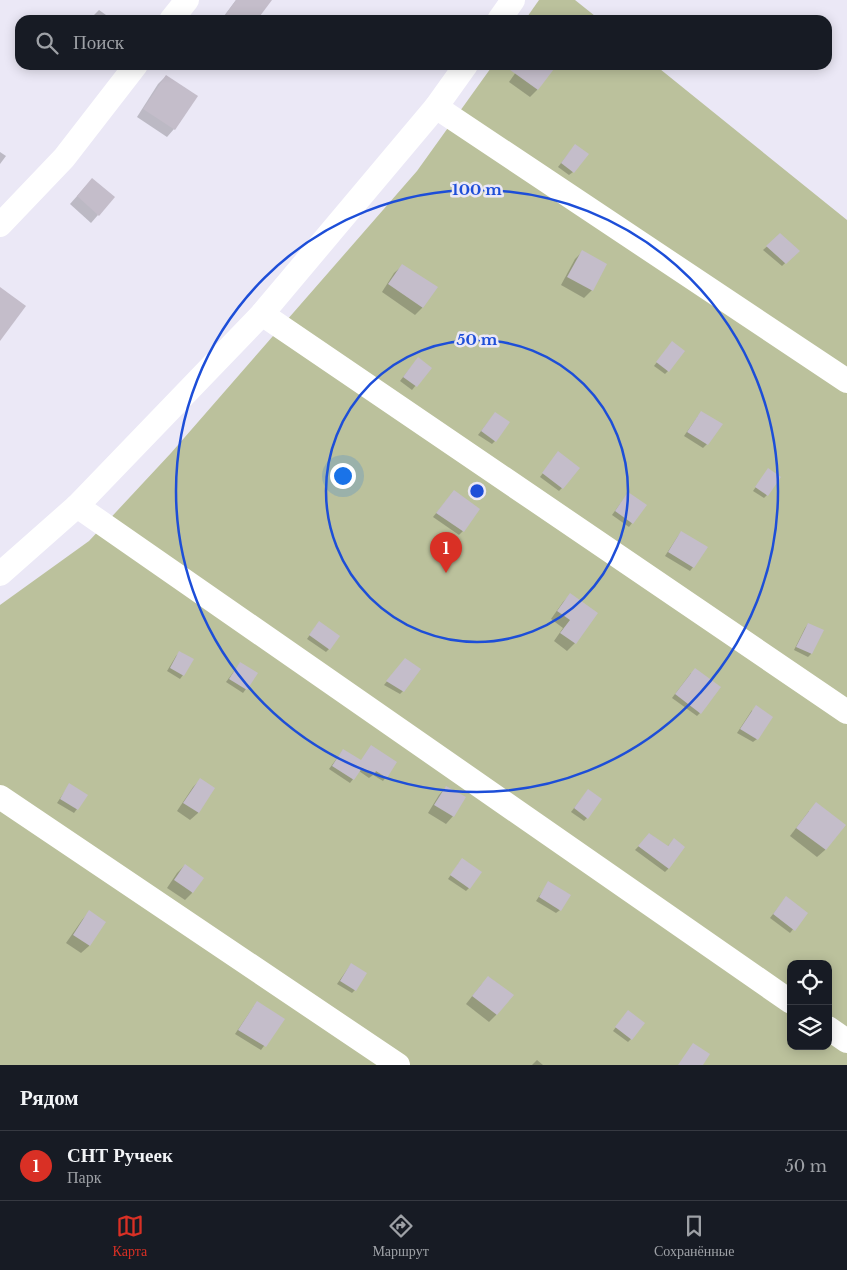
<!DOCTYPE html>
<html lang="ru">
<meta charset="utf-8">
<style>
:root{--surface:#171b24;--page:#20242c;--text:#f1f3f6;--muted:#9ea1a6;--line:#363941;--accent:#d93025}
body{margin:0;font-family:"Libre Baskerville",serif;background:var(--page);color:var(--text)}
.controls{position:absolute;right:15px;bottom:15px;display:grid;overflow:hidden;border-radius:10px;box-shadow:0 2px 12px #0003}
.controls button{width:45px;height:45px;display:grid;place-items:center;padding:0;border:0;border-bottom:1px solid var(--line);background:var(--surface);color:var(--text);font:25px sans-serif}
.you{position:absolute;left:342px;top:475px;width:18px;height:18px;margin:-12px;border:4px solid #fff;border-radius:50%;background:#1a73e8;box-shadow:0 0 0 8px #1a73e833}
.badge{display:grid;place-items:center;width:32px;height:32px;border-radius:50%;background:var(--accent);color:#fff;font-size:16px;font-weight:700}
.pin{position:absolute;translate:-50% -41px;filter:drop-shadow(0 1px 2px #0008)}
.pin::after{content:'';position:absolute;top:26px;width:18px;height:15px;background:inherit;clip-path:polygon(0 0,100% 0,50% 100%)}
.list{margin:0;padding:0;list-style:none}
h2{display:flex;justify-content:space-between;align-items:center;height:65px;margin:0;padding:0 20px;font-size:21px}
h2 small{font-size:16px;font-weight:400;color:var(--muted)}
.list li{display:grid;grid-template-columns:32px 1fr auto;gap:15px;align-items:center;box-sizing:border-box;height:70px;padding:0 20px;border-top:1px solid var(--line)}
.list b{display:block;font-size:19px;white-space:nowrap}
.list p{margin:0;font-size:16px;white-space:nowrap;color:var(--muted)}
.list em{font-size:16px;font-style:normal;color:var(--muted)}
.icon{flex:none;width:28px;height:28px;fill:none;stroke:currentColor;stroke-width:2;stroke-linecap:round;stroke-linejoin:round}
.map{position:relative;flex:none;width:847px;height:1065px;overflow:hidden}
.search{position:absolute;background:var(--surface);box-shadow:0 2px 12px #0003;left:15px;right:15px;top:15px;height:55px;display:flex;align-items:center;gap:12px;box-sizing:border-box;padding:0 18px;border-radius:15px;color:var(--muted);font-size:19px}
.sheet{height:135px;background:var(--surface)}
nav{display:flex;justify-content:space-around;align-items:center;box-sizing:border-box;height:70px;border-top:1px solid var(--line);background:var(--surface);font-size:14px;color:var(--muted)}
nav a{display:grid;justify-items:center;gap:2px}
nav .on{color:var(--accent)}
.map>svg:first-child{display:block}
.green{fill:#bbc19c;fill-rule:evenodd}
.shadow{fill:#0003}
.building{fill:#c4bdca}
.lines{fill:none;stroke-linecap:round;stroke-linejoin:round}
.minor{stroke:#fff;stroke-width:24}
.ring{fill:none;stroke:#1d4ed8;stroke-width:2.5}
.centre{fill:#1d4ed8;stroke:#ebe8f6;stroke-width:2.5}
.ring-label{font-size:15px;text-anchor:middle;font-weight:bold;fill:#1d4ed8;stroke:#ebe8f6;stroke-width:5;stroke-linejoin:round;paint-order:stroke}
</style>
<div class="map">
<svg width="847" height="1065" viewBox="0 0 847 1065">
<rect width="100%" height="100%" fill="#ebe8f6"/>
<g class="green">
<polygon points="539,0 575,0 600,20 525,20"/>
<path d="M493,65H655L847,220V1065H0V605L89,541L171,453L417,171ZM791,964H828V1046H791Z"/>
</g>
<g class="shadow">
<polygon points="236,0 263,0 255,20 221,20"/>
<polygon points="99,10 113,20 89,20"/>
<polygon points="521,65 555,65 537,90 530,97 509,82"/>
<polygon points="166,76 174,129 167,137 137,117 158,84"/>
<polygon points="572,149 573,172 569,175 558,167"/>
<polygon points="0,152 6,156 0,164"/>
<polygon points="85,187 98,215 91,223 70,204"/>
<polygon points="780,235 798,251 782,266 763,250"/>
<polygon points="582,252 592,290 584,298 561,285 575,259"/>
<polygon points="402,266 423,307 415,315 382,292 394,273"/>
<polygon points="669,346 668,371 665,374 654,366"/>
<polygon points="415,362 430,368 412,390 400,381"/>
<polygon points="495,413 495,441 492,444 478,435"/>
<polygon points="698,416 707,444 703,448 684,436"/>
<polygon points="555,457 562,488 559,491 540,477"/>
<polygon points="768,470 767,495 764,498 753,491"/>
<polygon points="451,495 463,531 459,535 433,517"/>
<polygon points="625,497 632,523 629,527 612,515"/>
<polygon points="681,532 693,567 690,571 665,556 678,536"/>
<polygon points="570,595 596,613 575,643 567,651 554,641 563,628 551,619 563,602"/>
<polygon points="808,624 811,654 808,657 794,650 805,628"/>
<polygon points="316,626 329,649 326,652 307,639"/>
<polygon points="180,652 192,660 183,675 180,679 167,671 176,656"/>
<polygon points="240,663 246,689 243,693 226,682"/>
<polygon points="402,663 403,691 400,694 384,685"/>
<polygon points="691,673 700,713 697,716 672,698"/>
<polygon points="752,710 757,739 753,742 737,733"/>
<polygon points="343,750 386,777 383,781 373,775 369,778 359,771 350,783 329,769"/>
<polygon points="200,780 214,788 198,813 190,820 177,811 193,787"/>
<polygon points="69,785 77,809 74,813 57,803"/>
<polygon points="446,787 453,816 446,824 428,813 439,795"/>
<polygon points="588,790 587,818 584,821 571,812"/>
<polygon points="809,811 844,825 825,850 817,857 790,836"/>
<polygon points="650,834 667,847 674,839 669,868 665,872 635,850"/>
<polygon points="459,863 469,888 466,891 448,879"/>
<polygon points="185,865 192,893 185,900 167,888 177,873"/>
<polygon points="548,883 560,910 556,913 536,901"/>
<polygon points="783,901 806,913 790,933 770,918"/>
<polygon points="89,912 105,922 89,946 81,953 66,943 82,920"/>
<polygon points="351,964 355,990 352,993 337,984"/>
<polygon points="489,977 512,995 496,1015 489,1022 466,1004 481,985"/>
<polygon points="254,1006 283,1020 261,1050 235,1034"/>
<polygon points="625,1015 631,1039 628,1042 613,1031"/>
<polygon points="537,1060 543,1065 532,1065"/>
</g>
<g class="building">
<polygon points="236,0 272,0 257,20 235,20 226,14"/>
<polygon points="503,65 557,65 538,90"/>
<polygon points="166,75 198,96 175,130 143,109"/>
<polygon points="575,144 589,154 574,173 561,163"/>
<polygon points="92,178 115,197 99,216 77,196"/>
<polygon points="780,233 800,251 786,264 766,246"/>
<polygon points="582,250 607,264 593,291 567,277"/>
<polygon points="402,264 438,287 423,308 388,284"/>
<polygon points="0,287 26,306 0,341"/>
<polygon points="672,341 685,351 669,372 656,362"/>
<polygon points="418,357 432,368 417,387 403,377"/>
<polygon points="701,411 723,424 708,445 687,432"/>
<polygon points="495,412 510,422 496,442 481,431"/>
<polygon points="558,451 580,468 563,489 542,473"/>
<polygon points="768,468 781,477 768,496 755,487"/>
<polygon points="454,490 480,509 464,532 436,513"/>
<polygon points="628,492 647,505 633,524 615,511"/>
<polygon points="681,531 708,547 694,568 668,552"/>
<polygon points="570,593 598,613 576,644 560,633 570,620 557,611"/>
<polygon points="319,621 340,636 330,650 309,635"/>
<polygon points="808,623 824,630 812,654 796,647"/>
<polygon points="179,651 194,659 184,676 170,668"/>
<polygon points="405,658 421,669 404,692 386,681"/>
<polygon points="240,662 258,673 247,690 229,679"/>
<polygon points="695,668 721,687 701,714 675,694"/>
<polygon points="756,705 773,717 758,740 740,729"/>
<polygon points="371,745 397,762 387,778 376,771 374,775 362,768 354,780 332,766 343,749 361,760"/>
<polygon points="200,778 215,788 199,813 183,803"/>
<polygon points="69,783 88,795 78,810 60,799"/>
<polygon points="446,786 466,797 454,817 434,805"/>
<polygon points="588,789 602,799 588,819 574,808"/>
<polygon points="816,802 846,825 826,850 796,828"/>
<polygon points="649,833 668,846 674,838 685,847 669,869 638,846"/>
<polygon points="462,858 482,872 470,889 450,875"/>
<polygon points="185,864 204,878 193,893 174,880"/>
<polygon points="548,881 571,895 561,911 539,897"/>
<polygon points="786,896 808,913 795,931 773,914"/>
<polygon points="89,910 106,922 90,946 73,935"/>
<polygon points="351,963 367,973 356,991 340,981"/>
<polygon points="488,976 514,995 497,1015 472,996"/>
<polygon points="257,1001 285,1019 266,1047 238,1030"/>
<polygon points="628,1010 645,1023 632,1040 615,1027"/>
<polygon points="693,1043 710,1054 703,1065 678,1065"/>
</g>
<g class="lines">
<g class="minor">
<polyline points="171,20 187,0"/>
<polyline points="499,20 513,0"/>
<polyline points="436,107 847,381"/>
<polyline points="0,225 64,158 136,65"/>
<polyline points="262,314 847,712"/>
<polyline points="77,506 791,1002"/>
<polyline points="0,574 77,506 262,314 436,107 466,65"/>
<polyline points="0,797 398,1065"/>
<polyline points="828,1028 847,1041"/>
</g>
</g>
<g class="ring">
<circle cx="477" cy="491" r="151"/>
<circle cx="477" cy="491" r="301"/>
</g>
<circle cx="477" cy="491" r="8" class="centre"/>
<g class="ring-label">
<text x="477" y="195">100 m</text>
<text x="477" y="345">50 m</text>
</g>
</svg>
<div class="controls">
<button><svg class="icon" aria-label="locate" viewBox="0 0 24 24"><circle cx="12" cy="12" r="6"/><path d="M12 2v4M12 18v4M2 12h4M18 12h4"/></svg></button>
<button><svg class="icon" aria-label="layers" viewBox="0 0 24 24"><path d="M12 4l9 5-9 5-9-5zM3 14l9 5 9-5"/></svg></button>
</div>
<div class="you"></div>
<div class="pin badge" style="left:446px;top:573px">1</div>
<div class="search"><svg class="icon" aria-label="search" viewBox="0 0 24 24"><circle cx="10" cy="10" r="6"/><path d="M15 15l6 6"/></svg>Поиск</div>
</div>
<section class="sheet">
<h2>Рядом<small></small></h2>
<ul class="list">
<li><span class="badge">1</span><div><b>СНТ Ручеек</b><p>Парк</p></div><em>50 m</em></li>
</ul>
</section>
<nav>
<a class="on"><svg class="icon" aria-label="map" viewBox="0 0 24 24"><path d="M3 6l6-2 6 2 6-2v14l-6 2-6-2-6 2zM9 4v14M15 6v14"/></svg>Карта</a>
<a><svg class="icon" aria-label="directions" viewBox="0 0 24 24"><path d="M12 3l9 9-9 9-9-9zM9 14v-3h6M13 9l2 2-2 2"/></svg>Маршрут</a>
<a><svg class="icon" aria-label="saved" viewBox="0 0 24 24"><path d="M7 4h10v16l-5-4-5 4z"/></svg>Сохранённые</a>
</nav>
